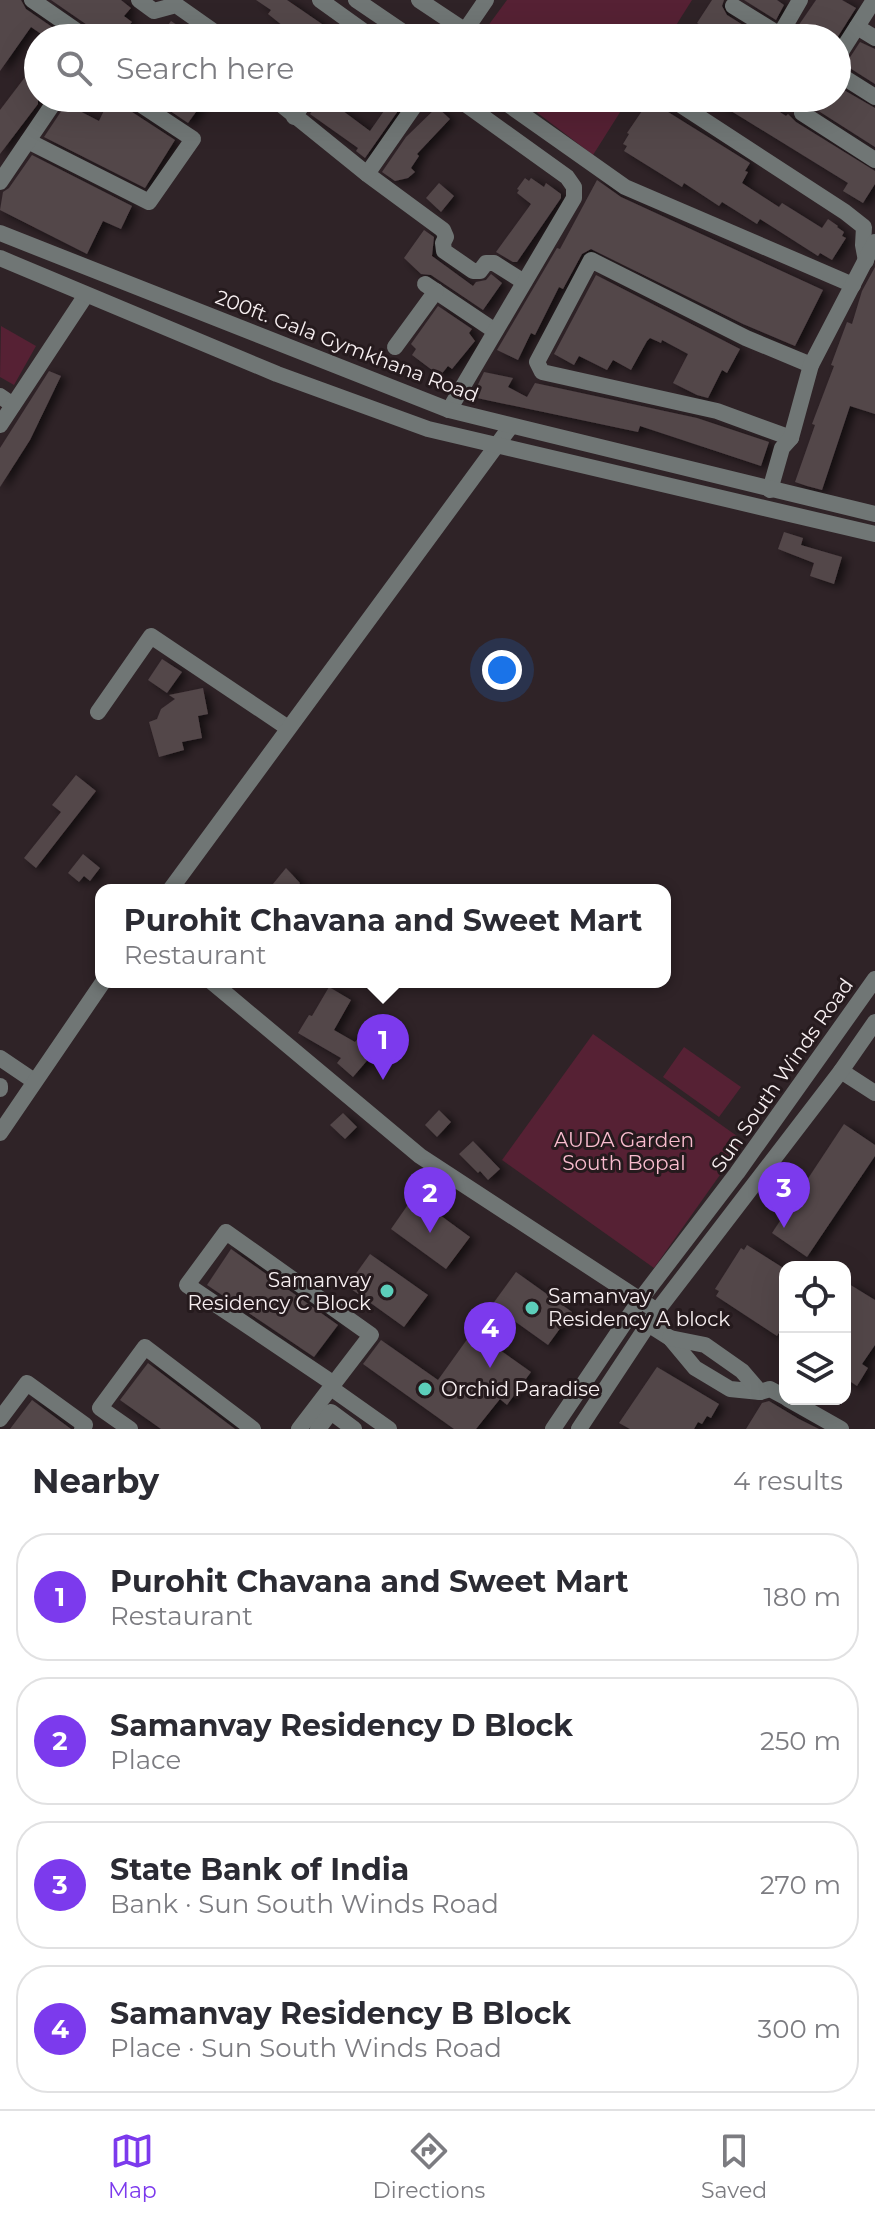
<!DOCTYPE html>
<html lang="en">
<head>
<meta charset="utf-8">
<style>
	:root { --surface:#fff; --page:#f2f2f3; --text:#2b2b33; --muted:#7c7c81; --line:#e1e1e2; --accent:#7c3aed }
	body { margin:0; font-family:Montserrat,sans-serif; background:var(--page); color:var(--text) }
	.controls { position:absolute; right:24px; bottom:24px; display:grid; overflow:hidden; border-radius:16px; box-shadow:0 8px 32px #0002 }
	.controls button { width:72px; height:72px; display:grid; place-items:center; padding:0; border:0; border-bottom:2px solid var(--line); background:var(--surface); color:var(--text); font:40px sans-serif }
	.you { position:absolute; left:502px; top:670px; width:28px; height:28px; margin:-20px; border:6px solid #fff; border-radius:50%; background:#1a73e8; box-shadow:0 0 0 12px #1a73e833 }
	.badge { display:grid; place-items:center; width:52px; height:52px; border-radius:50%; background:var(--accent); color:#fff; font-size:26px; font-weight:700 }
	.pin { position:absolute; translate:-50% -66px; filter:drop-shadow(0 2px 4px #0008) }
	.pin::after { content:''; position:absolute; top:42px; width:28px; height:24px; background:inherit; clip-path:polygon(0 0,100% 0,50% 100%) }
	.popup { position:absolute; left:95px; top:884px; width:576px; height:104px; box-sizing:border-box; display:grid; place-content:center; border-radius:16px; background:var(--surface); filter:drop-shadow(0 2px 6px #0005); font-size:26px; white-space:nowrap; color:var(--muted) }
	.popup b { font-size:30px; color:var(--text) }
	.popup::after { content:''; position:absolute; left:50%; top:100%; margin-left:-16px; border:16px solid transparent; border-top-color:var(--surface) }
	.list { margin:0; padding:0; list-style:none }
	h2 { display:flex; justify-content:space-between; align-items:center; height:104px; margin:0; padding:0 32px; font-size:34px }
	h2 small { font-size:26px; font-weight:400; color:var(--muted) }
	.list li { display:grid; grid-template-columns:52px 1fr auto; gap:24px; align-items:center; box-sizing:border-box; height:128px; margin:0 16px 16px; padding:0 16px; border:2px solid var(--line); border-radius:32px }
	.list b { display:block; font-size:30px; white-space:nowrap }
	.list p { margin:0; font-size:26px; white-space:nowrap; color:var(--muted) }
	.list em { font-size:26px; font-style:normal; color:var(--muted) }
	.icon { flex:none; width:44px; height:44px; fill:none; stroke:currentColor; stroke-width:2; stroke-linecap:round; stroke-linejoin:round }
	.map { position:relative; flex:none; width:875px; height:1429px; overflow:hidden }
	.search { position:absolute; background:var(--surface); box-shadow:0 8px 32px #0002; left:24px; right:24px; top:24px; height:88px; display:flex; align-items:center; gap:20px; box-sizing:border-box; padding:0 28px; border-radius:44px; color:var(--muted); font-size:30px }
	.sheet { height:680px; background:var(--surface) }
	nav { display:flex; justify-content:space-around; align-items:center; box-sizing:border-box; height:112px; border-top:2px solid var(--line); background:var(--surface); font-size:22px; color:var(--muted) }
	nav a { display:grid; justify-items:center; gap:4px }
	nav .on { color:var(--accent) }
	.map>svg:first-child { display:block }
</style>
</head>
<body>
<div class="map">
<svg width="875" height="1429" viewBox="0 0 875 1429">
	<defs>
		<filter id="shadow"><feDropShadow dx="5.5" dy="3" stdDeviation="4" flood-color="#0009"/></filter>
	</defs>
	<rect width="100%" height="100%" fill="#2f2327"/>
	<g fill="#562134">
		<path d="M507 0H692L668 38H479Z"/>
		<path d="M518 98H629L593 155Z"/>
		<path d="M1 326 36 346 14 385 0 377Z"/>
		<path d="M593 1034 744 1141 654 1268 502 1160Z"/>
		<path d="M684 1047 741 1087 719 1117 663 1077Z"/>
	</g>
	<g fill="#534649" filter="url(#shadow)">
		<path d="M0 0H21L26 9 68 38H47L31 27 0 71Z"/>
		<path d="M51 0H121L131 8 124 16 132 22 122 34 115 28 107 38H98L93 29Z"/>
		<path d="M256 0H287L322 24 312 38H298L268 14 271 10Z"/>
		<path d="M712 0H724L722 6 727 15 764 38H714L702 30 704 27 697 23Z"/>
		<path d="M744 0H777L784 5 776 20Z"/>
		<path d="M816 0H842L856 8 837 38H796L794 32Z"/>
		<path d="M171 21 196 38H159Z"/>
		<path d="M860 42 875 49V84L845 65Z"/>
		<path d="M38 60V104L0 154V110Z"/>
		<path d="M837 86 875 108V147L817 110 822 98H837Z"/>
		<path d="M151 98H206L188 123Z"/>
		<path d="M321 98H341L335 105 370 131 393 98H407L365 158 356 151 358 148 310 114Z"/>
		<path d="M710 98H758L786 116 788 114 796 122 875 171V184L863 203 843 191 848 183Z"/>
		<path d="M109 100 129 110 175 140 145 188 44 137 66 104 99 121Z"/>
		<path d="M652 102 750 163 745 171 748 172 742 183 779 207 782 203 822 228 828 219 838 226 837 227 844 232 842 236 846 238 832 260 820 253 818 256 760 219 757 224 722 202 719 206 684 183 682 187 624 151 627 146 623 144 629 134 627 133 644 108 647 109Z"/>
		<path d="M437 107 450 119 417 154 419 156 411 168 415 172 408 178 395 181 382 172 406 137Z"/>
		<path d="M32 155 132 206 121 229 103 221 87 254 0 210 3 192 9 188Z"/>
		<path d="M525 178 529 181 531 178 544 187 546 183 561 194V198L517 262H513L496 252 531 204 517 193 519 190 517 189Z"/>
		<path d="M597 180 621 197 823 290 795 346 743 324 591 249 582 254 563 289 559 287 535 335 531 333 518 360 497 350 557 248 560 249Z"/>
		<path d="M439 183 454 196 441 212 426 198Z"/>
		<path d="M424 230 434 237 432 256 473 286 476 282 486 280 491 274 502 283 483 310 431 275 421 274 404 258Z"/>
		<path d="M875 267V414L850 406 822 490 807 486 795 482 815 425 812 424 834 366 831 365 847 322 852 324 862 291Z"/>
		<path d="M596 275 740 349 727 373 722 370 708 398 697 395 673 383 688 354 662 340 661 343 650 338 647 341 631 370 613 360 607 370 579 356 574 365 554 354Z"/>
		<path d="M438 306 472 329 469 333 475 341 452 369 448 366 440 376 412 355 416 349 411 344Z"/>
		<path d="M49 371 61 376 30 440 0 487V448Z"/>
		<path d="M484 372 513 378 508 387 527 397 535 383 697 418 769 442 761 466 640 426 638 432 472 397Z"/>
		<path d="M784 532 803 538 801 545 842 557 834 584 810 576 814 563 778 549Z"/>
		<path d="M162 659 182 672 167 693 148 680Z"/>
		<path d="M203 688 208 714 198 716 202 738 182 742 184 750 159 757 149 722 157 719 161 709 175 699 169 695Z"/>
		<path d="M76 775 96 791 36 868 24 858 61 812 52 805Z"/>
		<path d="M83 854 100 868 90 881 84 876 79 882 68 873Z"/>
		<path d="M286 868 300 883 296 890H268Z"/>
		<path d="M329 987 351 1000 334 1030 355 1042 369 1025 373 1029 382 1018 395 1028 353 1077 337 1063 341 1058 298 1033 309 1015 312 1016Z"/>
		<path d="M439 1110 451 1122 437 1137 425 1125Z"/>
		<path d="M343 1113 357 1127 345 1139 330 1125Z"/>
		<path d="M844 1124 875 1145V1156L807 1257 772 1233Z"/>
		<path d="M473 1141 500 1169 488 1180 480 1171 478 1173 459 1154Z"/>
		<path d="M414 1196 470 1237 446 1269 391 1229Z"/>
		<path d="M747 1245 785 1269V1334L780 1331 777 1336 716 1296 719 1291 715 1289 741 1248 744 1250Z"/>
		<path d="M231 1249 338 1325 314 1357 207 1285Z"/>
		<path d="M370 1254 428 1295 404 1327 347 1286Z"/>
		<path d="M516 1272 572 1312 548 1345 492 1305Z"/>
		<path d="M849 1284 875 1300V1345L862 1364 868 1368 857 1386 845 1378V1291Z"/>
		<path d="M473 1331 531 1372 507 1405 500 1399 476 1429H454L363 1364 381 1340 438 1380Z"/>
		<path d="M148 1363 235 1429H161L120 1400Z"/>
		<path d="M657 1367 719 1404 711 1418 707 1416 702 1424 698 1422 694 1429H630L619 1423Z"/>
		<path d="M32 1400 71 1429H10Z"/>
		<path d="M769 1401 799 1419 819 1429H746L762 1403Z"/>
	</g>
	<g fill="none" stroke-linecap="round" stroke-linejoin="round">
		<g stroke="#707675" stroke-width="16">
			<path d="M32 0 87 38"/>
			<path d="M139 0 154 11 176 5 223 38"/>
			<path d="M320 0 373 38"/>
			<path d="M356 0 412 38"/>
			<path d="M419 0 464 30"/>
			<path d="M733 6 785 38"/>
			<path d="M857 27 875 38"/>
			<path d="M460 38 486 0"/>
			<path d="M778 38 800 0"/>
			<path d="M837 58 874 0"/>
			<path d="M837 73 875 97"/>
			<path d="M273 98 367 174 443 230 446 237 443 243 444 251 473 271H480L486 263H494L524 282"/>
			<path d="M499 98 625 187 853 285"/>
			<path d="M670 98 845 212 864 227 863 245 866 261"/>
			<path d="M811 98 802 113 875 160"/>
			<path d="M294 117 307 98"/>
			<path d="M28 141 149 202 193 139 131 98"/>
			<path d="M367 174 420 98"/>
			<path d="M0 182 57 98"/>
			<path d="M425 284 495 331"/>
			<path d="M395 347 436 291"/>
			<path d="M0 396 13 405"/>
			<path d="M449 410 574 198V187L567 177 457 98"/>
			<path d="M0 425 86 295"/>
			<path d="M791 438 717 411 542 372 537 362 591 260 746 338 811 365"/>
			<path d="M770 490 782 448 791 438 811 365 875 242"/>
			<path d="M98 712 151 636 288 728"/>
			<path d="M170 890 511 426"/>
			<path d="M212 982 420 1156 657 1311"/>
			<path d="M0 1058 34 1081"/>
			<path d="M841 1071 875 1093"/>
			<path d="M0 1086V1089"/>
			<path d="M0 1133 103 982"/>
			<path d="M648 1324 670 1338 695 1368 730 1389 760 1392 770 1389 785 1397"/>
			<path d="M670 1338 705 1345 742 1371 760 1392"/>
			<path d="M331 1388 389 1429"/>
			<path d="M788 1399 841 1429"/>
			<path d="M0 1419 27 1383 85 1425 82 1429"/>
			<path d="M130 1429 100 1408 145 1347 253 1429"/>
			<path d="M299 1429 371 1335 226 1232 187 1285 334 1384"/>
			<path d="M318 1429 331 1412 354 1429"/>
		</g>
		<g stroke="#707675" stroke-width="16">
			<path d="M0 233 449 410 875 514"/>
			<path d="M0 258 277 374 428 429 875 534"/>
			<path d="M553 1429 640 1300 737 1173 875 979"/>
			<path d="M579 1429 657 1311 841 1071 875 1022"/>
		</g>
	</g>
	<g fill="#5cceba" stroke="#251a1d" stroke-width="3">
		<circle cx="387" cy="1291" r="8"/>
		<circle cx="532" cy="1308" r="8"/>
		<circle cx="425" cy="1389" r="8"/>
	</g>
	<g text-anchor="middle" stroke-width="6" stroke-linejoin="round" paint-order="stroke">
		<g font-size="20" fill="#f7eff1" stroke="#251a1d">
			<text transform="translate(347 346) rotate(21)" y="7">200ft. Gala Gymkhana Road</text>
			<text transform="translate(782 1075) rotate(-55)" y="7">Sun South Winds Road</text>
		</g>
		<g font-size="20" fill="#f9bcce" stroke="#251a1d">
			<text x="624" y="1147">AUDA Garden<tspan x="624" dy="23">South Bopal</tspan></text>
		</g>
		<g font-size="20" fill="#f7eff1" stroke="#251a1d" text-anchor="start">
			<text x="371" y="1287" text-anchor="end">Samanvay<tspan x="371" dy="23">Residency C Block</tspan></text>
			<text x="548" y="1303">Samanvay<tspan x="548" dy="23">Residency A block</tspan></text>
			<text x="441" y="1396">Orchid Paradise</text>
		</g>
	</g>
</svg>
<div class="controls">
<button><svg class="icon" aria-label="locate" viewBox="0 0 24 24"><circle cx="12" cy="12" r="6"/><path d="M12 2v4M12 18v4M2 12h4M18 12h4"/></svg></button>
<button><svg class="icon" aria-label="layers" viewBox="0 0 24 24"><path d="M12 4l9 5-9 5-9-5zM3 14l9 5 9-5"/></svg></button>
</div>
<div class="you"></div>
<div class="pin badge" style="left:383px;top:1080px">1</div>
<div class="popup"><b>Purohit Chavana and Sweet Mart</b>Restaurant</div>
<div class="pin badge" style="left:430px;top:1233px">2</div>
<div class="pin badge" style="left:784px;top:1228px">3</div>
<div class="pin badge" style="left:490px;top:1368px">4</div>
<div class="search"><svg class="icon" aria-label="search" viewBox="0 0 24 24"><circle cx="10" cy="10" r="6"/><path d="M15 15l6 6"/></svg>Search here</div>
</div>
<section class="sheet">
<h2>Nearby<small>4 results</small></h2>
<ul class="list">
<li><span class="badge">1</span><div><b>Purohit Chavana and Sweet Mart</b><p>Restaurant</p></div><em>180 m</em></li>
<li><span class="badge">2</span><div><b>Samanvay Residency D Block</b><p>Place</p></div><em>250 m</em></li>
<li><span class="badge">3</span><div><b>State Bank of India</b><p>Bank · Sun South Winds Road</p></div><em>270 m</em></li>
<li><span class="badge">4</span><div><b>Samanvay Residency B Block</b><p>Place · Sun South Winds Road</p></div><em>300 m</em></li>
</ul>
</section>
<nav>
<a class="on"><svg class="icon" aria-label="map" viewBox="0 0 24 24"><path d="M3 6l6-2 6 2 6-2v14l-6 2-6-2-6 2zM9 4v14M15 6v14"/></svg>Map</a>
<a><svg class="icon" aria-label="directions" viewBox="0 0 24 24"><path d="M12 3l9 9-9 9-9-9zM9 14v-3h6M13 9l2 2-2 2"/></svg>Directions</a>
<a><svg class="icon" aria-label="saved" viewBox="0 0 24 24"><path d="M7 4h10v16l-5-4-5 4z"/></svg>Saved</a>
</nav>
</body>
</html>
